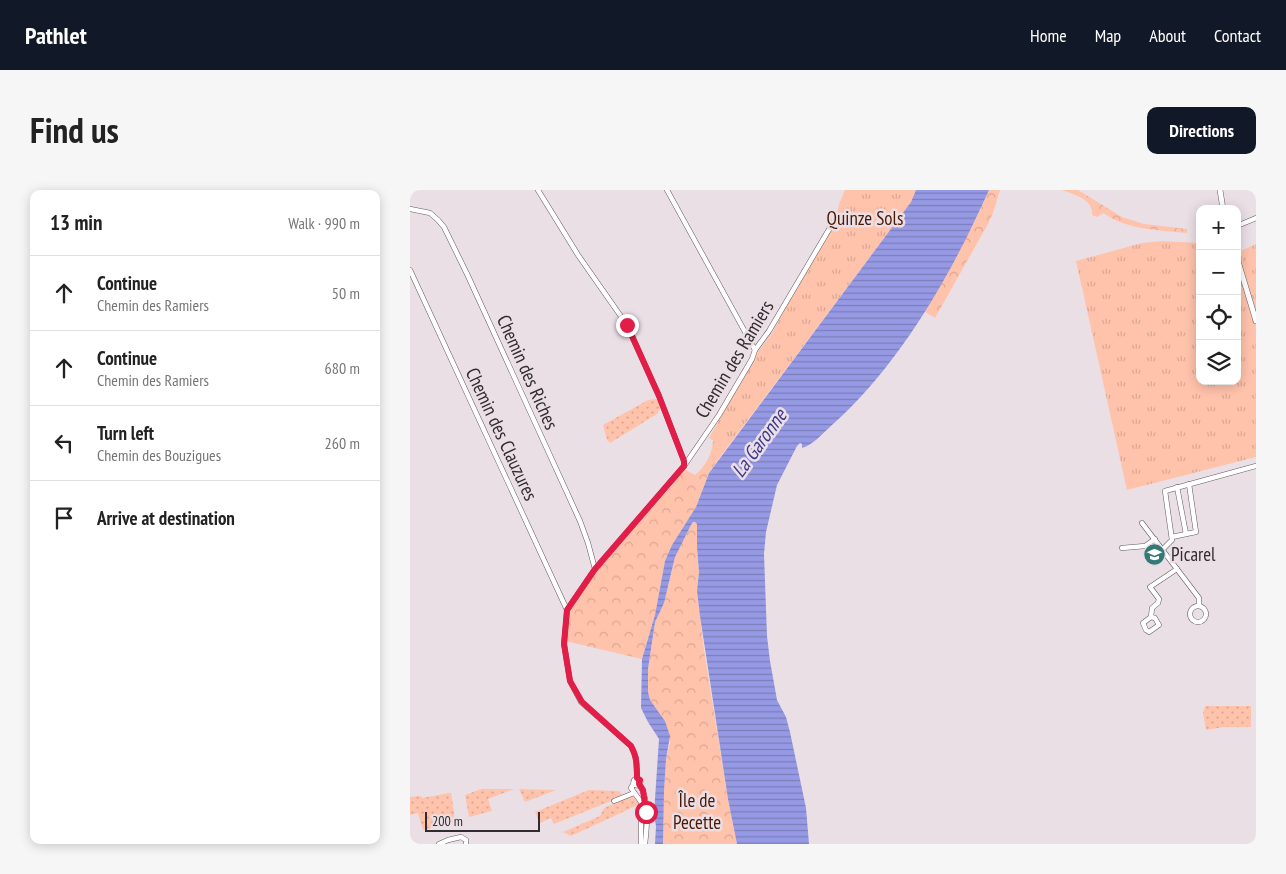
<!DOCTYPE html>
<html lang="en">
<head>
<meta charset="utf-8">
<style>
	:root { --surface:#fff; --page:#f6f6f6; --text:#222; --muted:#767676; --line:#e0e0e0; --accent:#111827 }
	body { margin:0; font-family:"PT Sans Narrow",sans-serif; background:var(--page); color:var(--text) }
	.controls { position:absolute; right:15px; top:15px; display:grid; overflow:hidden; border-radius:10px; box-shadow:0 2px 12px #0003 }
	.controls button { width:45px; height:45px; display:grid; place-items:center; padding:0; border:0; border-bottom:1px solid var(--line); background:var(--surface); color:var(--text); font:25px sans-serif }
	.scale { position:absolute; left:15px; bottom:12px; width:115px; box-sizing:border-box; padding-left:5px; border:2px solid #312c2f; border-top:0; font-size:14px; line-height:18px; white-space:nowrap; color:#312c2f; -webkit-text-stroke:4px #ebdfe6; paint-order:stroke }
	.stop { position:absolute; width:15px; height:15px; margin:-11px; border:4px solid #e11d48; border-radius:50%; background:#fff }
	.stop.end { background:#e11d48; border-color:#fff; box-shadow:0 1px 5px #0008 }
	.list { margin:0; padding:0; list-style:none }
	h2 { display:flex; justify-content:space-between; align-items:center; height:65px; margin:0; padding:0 20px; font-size:21px }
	h2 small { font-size:16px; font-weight:400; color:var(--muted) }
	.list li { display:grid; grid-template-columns:32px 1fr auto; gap:15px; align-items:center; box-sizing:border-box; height:75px; padding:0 20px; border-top:1px solid var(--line) }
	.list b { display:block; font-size:19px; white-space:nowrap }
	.list p { margin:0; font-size:16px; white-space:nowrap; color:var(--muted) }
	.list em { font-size:16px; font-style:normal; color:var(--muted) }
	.icon { flex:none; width:28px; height:28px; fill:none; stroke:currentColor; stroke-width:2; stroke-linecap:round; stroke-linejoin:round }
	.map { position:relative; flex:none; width:846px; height:654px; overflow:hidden; border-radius:10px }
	header { display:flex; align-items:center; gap:30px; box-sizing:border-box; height:70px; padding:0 25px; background:var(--accent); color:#fff }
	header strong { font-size:24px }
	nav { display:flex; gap:28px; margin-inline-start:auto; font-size:18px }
	.intro { display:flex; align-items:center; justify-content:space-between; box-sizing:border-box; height:120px; padding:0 30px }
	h1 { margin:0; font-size:35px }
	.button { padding:12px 22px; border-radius:10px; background:var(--accent); color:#fff; font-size:18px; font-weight:700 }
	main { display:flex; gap:30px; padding:0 30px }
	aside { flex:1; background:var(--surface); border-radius:10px; box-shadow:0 2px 12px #0003 }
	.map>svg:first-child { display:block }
</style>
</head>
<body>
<header>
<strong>Pathlet</strong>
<nav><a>Home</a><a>Map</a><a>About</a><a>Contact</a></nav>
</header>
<div class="intro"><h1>Find us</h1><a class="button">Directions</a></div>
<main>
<aside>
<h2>13 min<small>Walk · 990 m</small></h2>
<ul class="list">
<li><svg class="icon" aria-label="ahead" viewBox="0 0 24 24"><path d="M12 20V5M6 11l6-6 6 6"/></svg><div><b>Continue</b><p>Chemin des Ramiers</p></div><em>50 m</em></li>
<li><svg class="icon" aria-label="ahead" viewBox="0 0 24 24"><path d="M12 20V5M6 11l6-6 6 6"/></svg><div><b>Continue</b><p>Chemin des Ramiers</p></div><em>680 m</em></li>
<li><svg class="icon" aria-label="left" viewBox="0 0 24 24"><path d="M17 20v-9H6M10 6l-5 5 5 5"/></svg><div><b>Turn left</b><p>Chemin des Bouzigues</p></div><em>260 m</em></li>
<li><svg class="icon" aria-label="arrive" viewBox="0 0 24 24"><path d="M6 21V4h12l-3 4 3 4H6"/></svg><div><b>Arrive at destination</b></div></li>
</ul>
</aside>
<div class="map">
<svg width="846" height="654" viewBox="0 0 846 654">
	<defs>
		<pattern id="grass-dots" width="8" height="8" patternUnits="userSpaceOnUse" patternTransform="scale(1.25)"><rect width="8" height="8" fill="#ffc2ab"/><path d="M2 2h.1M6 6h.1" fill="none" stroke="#dba793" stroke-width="1.8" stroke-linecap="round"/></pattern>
		<pattern id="forest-crowns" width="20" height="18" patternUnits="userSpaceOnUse" patternTransform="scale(1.25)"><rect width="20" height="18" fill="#ffc2ab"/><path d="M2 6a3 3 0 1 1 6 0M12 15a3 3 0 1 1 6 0" fill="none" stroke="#dba793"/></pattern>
		<pattern id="park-tufts" width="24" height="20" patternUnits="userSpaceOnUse" patternTransform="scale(1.25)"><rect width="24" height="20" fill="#ffc2ab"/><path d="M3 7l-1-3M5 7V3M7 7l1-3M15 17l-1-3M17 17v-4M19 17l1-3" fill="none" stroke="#dba793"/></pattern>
		<pattern id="water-rules" width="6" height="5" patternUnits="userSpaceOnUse" patternTransform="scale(1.25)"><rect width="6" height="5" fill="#969ae4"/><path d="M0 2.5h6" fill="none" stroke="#7b7eb9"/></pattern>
	</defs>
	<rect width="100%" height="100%" fill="#ebdfe6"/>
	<g fill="url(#grass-dots)">
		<path d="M247 209 251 218 247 224 200 253 197 250 193 235 238 210Z"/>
		<path d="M795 516H841V537H814L796 540 793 523Z"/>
		<path d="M71 599H104L78 609 82 621 59 627 55 605Z"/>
		<path d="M109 599 146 600 115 612Z"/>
		<path d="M179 600 209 601 212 604 206 609 144 634 141 628 130 633 125 622Z"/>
		<path d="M39 603H41L44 622V632L13 640 8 623 0 625V607L11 606 12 608Z"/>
		<path d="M222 606 230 614 161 646 153 642 190 626 194 618Z"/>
	</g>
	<g fill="url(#forest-crowns)">
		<path d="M579 0H590L583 23 578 34 525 128 514 121 564 33Z"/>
		<path d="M652 0H668L712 27 734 34 777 39V43C748 40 717 40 693 23L687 27 682 25C684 9 664 5 652 0Z"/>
		<path d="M303 250 316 259 299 282 286 317 262 355 255 371 245 425 232 469 155 451 159 420 187 380 224 335 258 300 274 279 285 285C295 277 303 263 303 250Z"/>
		<path d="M283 332 287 333V357L289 382 287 401 294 460 318 609 327 654H253L254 601 256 569 260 553 255 531 240 510 238 502V479L245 432 259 394 265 367 270 355Z"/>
	</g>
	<g fill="url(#park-tufts)">
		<path d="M435 0H506L501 12 316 259 299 248 345 166 362 143 392 88 425 34 429 14Z"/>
		<path d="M753 51 790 53V191H827V61L829 62 846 54V267L717 300 666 71 732 53Z"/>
	</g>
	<path fill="url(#water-rules)" d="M506 0H579C542 83 490 175 422 235 413 243 403 255 392 258V254L390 253 387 256 367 295 356 342 354 364 357 446 360 471 367 510 376 527 380 542 396 618 399 654H327L318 609 290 426 287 401 289 382 287 357V334L285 332H283L281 335 265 367 254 413 245 432 238 479V502L240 510 255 531 260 546 256 569 254 601 253 654H245L246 636 244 624 249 549 238 532 231 518 232 469 245 425 255 371 262 355 286 317 299 283 501 12Z"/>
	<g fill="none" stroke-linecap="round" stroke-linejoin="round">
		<defs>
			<g id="minor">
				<path d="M128 0 168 65 217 135 249 206 274 271V276"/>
				<path d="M257 0 345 160"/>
				<path d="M0 19 20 23 28 30 34 37 58 86 170 331 178 353 185 379"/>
				<path d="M827 36 846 28"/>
				<path d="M0 80 157 420"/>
				<path d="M767 297 776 344 786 342 779 294"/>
				<path d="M732 333 789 408V415"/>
				<path d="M762 347 776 344"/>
				<path d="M712 358 735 356 745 349"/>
				<path d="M752 360 762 350 755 301 846 276"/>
				<circle cx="788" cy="424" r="8"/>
				<path d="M741 427 733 433 736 440 739 442 749 435 745 428 741 427 742 418 748 413 749 409 740 397 767 379"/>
				<path d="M227 588 226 568 221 556 171 512 160 491 154 454 157 420 185 379 274 276 309 225 342 169 345 160 359 141 424 31"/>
				<circle cx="227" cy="592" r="3.5"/>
				<path d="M224 593 221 598 231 612V654"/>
				<path d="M229 594C240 610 237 636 235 654"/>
				<path d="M204 611 224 603"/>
				<path d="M29 654 38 650 51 647 56 650V654"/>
			</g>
			<g id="tertiary">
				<path d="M810 0 813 19"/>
				<path d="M827 68 846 131"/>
			</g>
		</defs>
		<use href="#minor" stroke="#63595f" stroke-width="5.5"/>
		<use href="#tertiary" stroke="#63595f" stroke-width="6"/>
		<use href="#minor" stroke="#fff" stroke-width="4.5"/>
		<use href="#tertiary" stroke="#fff" stroke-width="5"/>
	</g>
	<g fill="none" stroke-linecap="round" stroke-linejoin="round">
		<path stroke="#e11d48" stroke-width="6" d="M217 135 249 206 274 271V276L185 379 157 420 154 454 160 491 172 512 221 556C227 566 227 576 227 588L230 590 229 594 233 600 236 622"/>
	</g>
	<defs>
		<symbol id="school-disc" viewBox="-11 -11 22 22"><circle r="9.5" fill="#317a76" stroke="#ebdfe6"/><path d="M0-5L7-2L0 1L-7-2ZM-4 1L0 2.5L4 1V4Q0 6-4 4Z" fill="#fff"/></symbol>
	</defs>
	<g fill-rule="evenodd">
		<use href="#school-disc" x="732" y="352" width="25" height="25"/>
	</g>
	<g text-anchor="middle" stroke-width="5" stroke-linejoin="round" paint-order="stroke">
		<g font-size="19" fill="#4a1803" stroke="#ebdfe6">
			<text x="455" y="35">Quinze Sols</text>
			<text x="287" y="617">Île de<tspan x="287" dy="22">Pecette</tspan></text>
		</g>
		<g font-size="19" fill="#312c2f" stroke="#ebdfe6">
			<text transform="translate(324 169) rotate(-59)" y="7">Chemin des Ramiers</text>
			<text transform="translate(118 182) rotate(66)" y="7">Chemin des Riches</text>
			<text transform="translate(92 244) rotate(65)" y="7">Chemin des Clauzures</text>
		</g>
		<g font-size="19" fill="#312c2f" stroke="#ebdfe6" text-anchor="start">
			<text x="761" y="371">Picarel</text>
		</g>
		<g font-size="20" font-style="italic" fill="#3d388e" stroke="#ebdfe6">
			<text transform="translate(349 253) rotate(-54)" y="7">La Garonne</text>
		</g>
	</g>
</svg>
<div class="controls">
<button>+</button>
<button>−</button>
<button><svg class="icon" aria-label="locate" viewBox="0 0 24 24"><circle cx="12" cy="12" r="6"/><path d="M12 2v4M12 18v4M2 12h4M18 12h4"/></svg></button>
<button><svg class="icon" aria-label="layers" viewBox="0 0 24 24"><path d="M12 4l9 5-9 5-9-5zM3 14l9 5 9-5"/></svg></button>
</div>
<div class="scale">200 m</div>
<div class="stop" style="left:236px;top:622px"></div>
<div class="stop end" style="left:217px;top:135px"></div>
</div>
</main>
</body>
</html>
